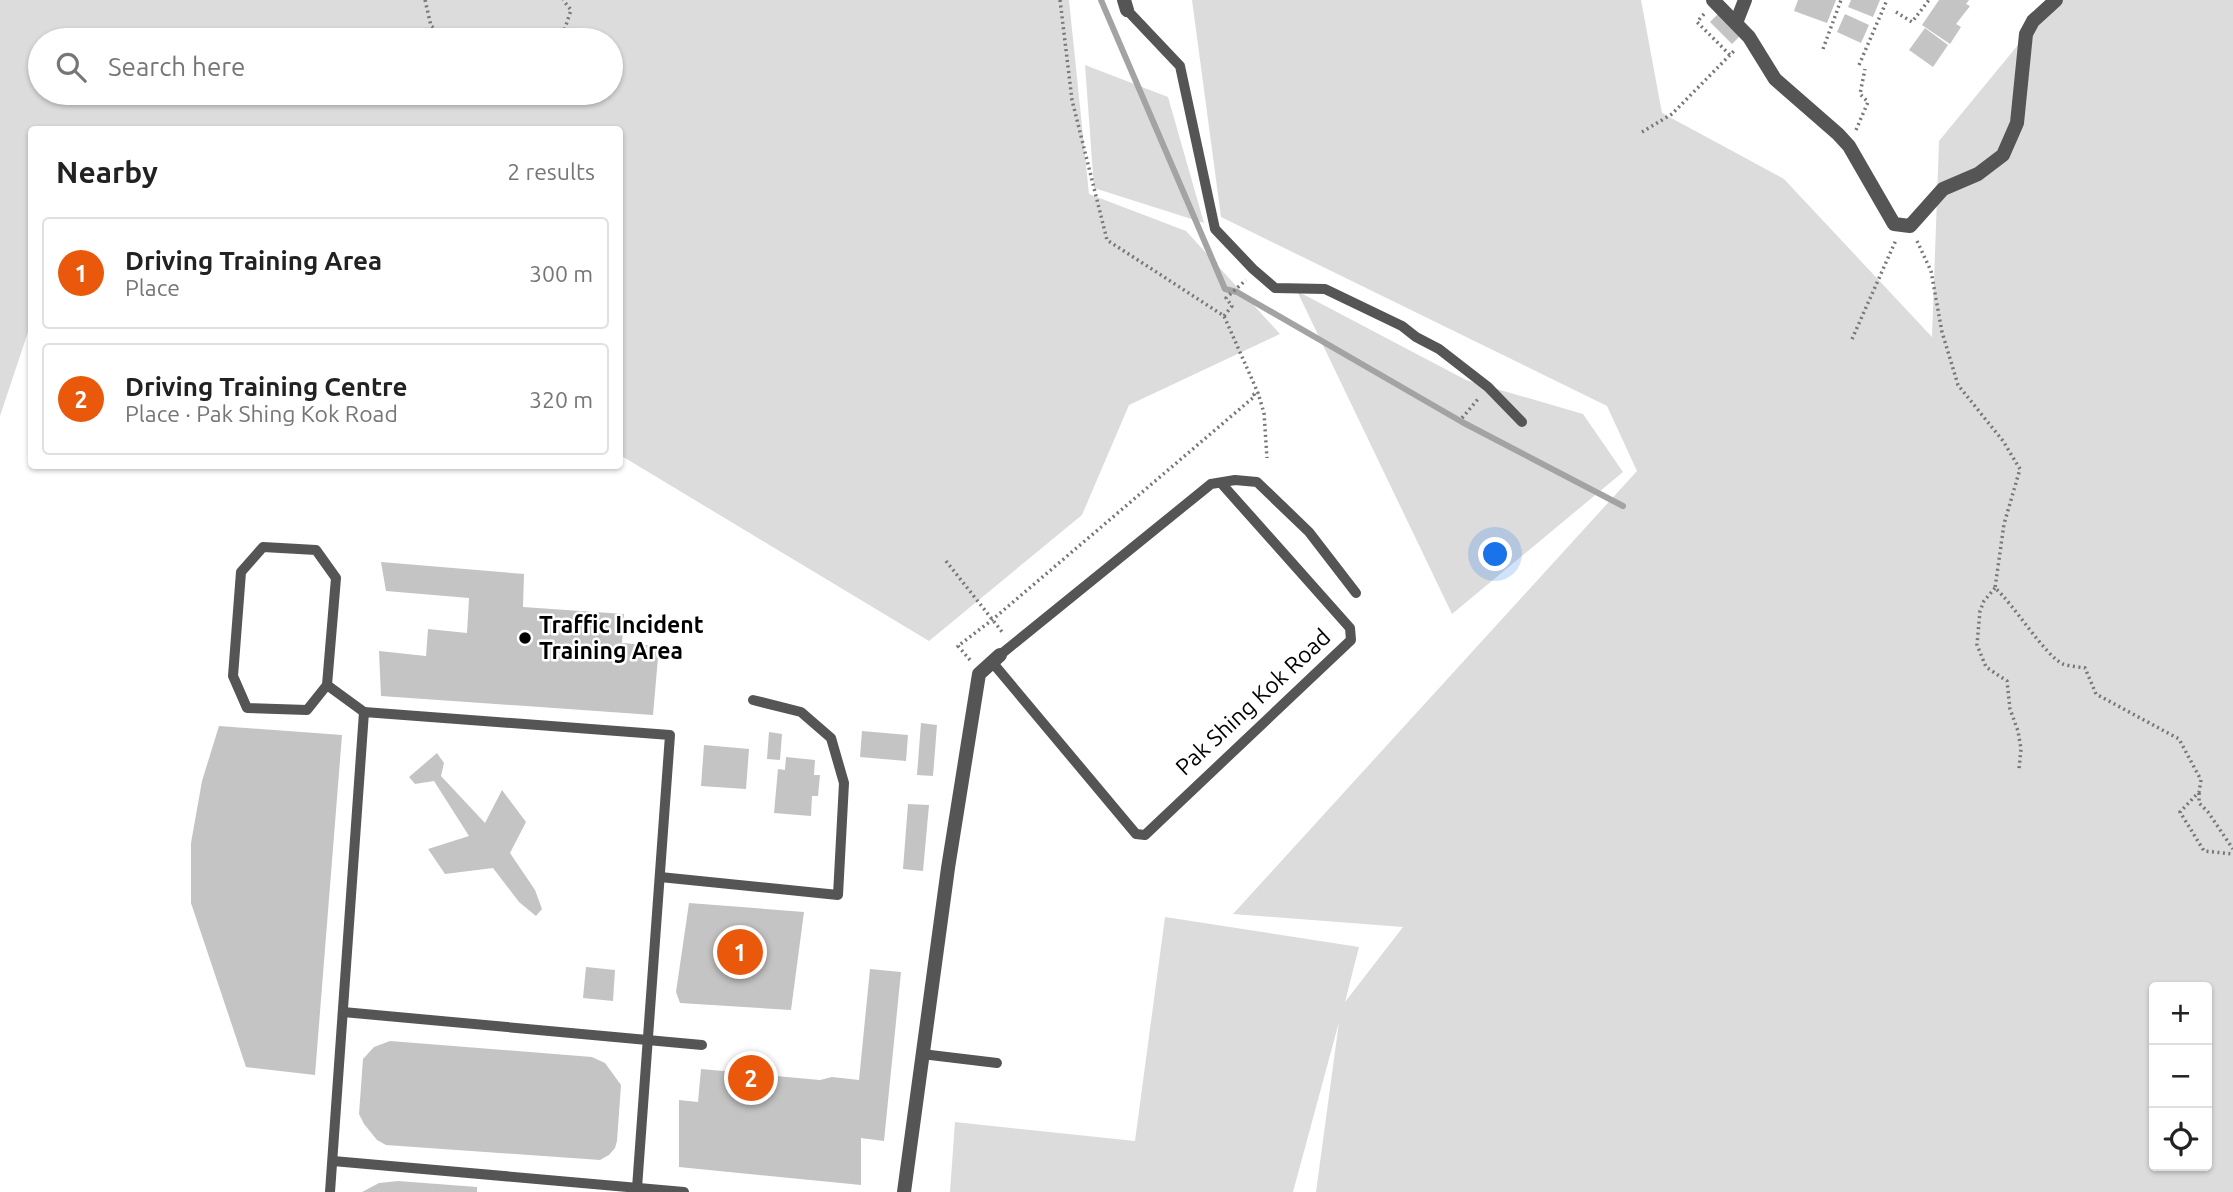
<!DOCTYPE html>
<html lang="en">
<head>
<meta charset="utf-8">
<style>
	:root { --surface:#fff; --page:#f2f2f2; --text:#222; --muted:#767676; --line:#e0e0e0; --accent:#ea580c }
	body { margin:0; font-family:Ubuntu,sans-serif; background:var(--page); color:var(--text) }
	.controls { position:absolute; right:21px; bottom:21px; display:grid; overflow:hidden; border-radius:7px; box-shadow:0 2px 5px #0004 }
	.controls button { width:63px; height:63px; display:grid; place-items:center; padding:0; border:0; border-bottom:2px solid var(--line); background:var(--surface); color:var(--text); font:35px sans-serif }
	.you { position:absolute; left:1496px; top:555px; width:24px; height:24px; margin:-18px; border:5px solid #fff; border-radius:50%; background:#1a73e8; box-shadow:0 0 0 10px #1a73e833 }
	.badge { display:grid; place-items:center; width:46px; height:46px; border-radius:50%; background:var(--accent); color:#fff; font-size:23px; font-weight:700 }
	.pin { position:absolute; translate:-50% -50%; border:4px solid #fff; box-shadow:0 2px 7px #0006 }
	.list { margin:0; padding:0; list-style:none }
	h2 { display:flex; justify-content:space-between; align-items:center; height:91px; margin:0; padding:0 28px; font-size:30px }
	h2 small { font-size:23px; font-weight:400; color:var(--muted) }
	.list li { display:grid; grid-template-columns:46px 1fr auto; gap:21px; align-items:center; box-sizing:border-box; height:112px; margin:0 14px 14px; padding:0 14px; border:2px solid var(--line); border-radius:7px }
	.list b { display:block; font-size:26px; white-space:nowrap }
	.list p { margin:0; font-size:23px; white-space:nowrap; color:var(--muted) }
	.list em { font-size:23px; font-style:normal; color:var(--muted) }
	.icon { flex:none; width:38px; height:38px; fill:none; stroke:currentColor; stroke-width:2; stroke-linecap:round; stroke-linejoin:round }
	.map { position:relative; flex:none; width:2233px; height:1192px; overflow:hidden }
	.search { position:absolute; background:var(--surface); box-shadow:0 2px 5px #0004; left:28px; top:28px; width:595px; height:77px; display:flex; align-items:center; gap:18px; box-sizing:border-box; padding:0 24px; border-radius:38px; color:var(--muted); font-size:26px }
	.panel { position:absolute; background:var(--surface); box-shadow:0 2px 5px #0004; left:28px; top:126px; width:595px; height:343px; border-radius:7px }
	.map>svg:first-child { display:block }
</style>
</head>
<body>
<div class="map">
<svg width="2233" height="1192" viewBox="0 0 2233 1192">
	<rect width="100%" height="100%" fill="#fff"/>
	<g fill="#dcdcdc" fill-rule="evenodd">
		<path d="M0 0H1069L1089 194 1186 231 1280 334 1129 405 1082 515 929 641 620 455V130H32L31 323 0 416ZM40 40H611V93H40Z"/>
		<path d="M1192 0H1641L1662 113 1784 179 1932 337 1939 141 2055 0H2233V1192H1316L1339 1022 1293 1192H950L955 1122 1135 1141 1165 917 1359 947 1345 1002 1403 927 1233 914 1637 471 1607 406 1221 217ZM2154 987H2207V1166H2154Z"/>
		<path d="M1085 65 1168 97 1204 223 1094 188Z"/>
		<path d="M1297 291 1466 380 1583 414 1623 472 1452 614Z"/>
	</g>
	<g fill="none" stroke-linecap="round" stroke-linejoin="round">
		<path stroke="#a3a3a3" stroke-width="6" d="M1101 0 1225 289 1237 292 1462 422 1623 506"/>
	</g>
	<g fill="#c4c4c4">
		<path d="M1798 0H1836L1827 23 1794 11Z"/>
		<path d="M1851 0H1880L1873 17 1848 7Z"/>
		<path d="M1939 0H1969L1966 4 1970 6 1956 24 1961 27 1950 44 1922 25Z"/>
		<path d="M1719 13 1742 34 1732 44 1710 22Z"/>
		<path d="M1845 14 1869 25 1861 43 1837 32Z"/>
		<path d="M1925 28 1948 45 1933 67 1909 50Z"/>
		<path d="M381 562 524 574 523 607 624 614 622 643 659 646 653 715 381 696 379 651 426 656 428 629 467 633 469 598 386 591Z"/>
		<path d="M921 723 937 725 933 776 917 775Z"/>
		<path d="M219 726 342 735 315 1075 246 1067 191 903V843L202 781Z"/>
		<path d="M862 731 908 735 906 761 860 757Z"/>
		<path d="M769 732 782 734 780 760 767 759Z"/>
		<path d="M704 745 749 749 746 789 701 786Z"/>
		<path d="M437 753 444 763 441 776 485 823 502 790 526 822 510 853 535 890 542 909 536 916 519 902 493 868 445 874 428 849 469 836 434 781 415 784 409 777Z"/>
		<path d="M786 757 815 760 814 775H820L818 796H812L811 816 774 813 778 769 785 770Z"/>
		<path d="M908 804 929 805 923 871 903 869Z"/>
		<path d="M689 903 804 912 791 1010 680 1003 676 992Z"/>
		<path d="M586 967 615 970 613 1001 583 998Z"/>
		<path d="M870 969 901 972 884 1141 861 1138V1185L679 1167V1100L698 1102 701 1069 820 1080 832 1077 859 1080Z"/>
		<path d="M390 1041 592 1057 605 1063 621 1085 617 1141 615 1148 609 1155 600 1160 386 1145 377 1140 364 1124 359 1114 363 1059 374 1047Z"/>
		<path d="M398 1181 477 1187V1192H362L379 1183Z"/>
	</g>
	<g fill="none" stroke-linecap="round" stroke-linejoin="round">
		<g stroke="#777" stroke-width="3.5" stroke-dasharray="2 3.5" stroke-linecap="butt">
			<path d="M425 0 431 26 449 40"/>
			<path d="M1060 0 1072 100 1107 240 1224 316 1258 393 1264 413 1267 458"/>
			<path d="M1896 12 1912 22 1929 0"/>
			<path d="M1704 14 1697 22 1730 55 1736 49"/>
			<path d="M561 40 571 10 563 0"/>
			<path d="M1823 49 1841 0"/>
			<path d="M1859 65 1887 0"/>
			<path d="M1856 130 1868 102 1860 94 1865 69"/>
			<path d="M1642 132 1672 114 1730 55"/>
			<path d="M1917 241 1931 271 1942 332 1958 385 2003 441 2020 469 2004 524 1995 588C2013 603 2045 656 2063 664 2069 666 2078 667 2085 668L2096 694 2179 739 2201 780 2199 792 2180 812 2204 851 2233 854"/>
			<path d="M1224 316 1232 306 1226 298 1246 280"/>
			<path d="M1852 339 1896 240"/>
			<path d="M1462 418 1479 398"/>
			<path d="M946 561 1003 633"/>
			<path d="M1995 588 1984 601 1980 611 1977 645 1986 667 2007 681 2010 709 2018 731 2021 749 2019 769"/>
			<path d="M970 660 958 646 992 620 1255 396 1254 394 1258 393"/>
			<path d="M2199 793V803L2208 812 2233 849"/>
		</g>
		<g stroke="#555" stroke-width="10">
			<path d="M1127 10 1180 66 1215 229 1253 269 1275 288 1325 289 1402 326 1416 337 1439 349 1488 387 1522 422"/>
			<path d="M1000 655 1211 484 1235 480 1257 482 1309 532 1356 593"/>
			<path d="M992 662 1136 834 1145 835 1351 640 1350 628 1221 483"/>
			<path d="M327 685 307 710 247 708 233 676 241 572 263 547 316 550 336 578 327 685 364 712"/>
			<path d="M660 877 838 895 844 783 831 738 801 712 753 700"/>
			<path d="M343 1012 702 1045"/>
			<path d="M922 1054 997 1063"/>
			<path d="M333 1161 684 1192"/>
			<path d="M330 1192 364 712 670 735 637 1188"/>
		</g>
		<g stroke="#555" stroke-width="14">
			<path d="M1124 0 1127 10"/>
			<path d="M1713 0 1749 37 1775 79 1838 134 1849 146 1894 224 1910 226 1943 189 1978 174 2003 155 2017 123 2026 34 2033 21 2056 0"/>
			<path d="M1736 23 1745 0"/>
			<path d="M904 1192 948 868 979 674 1000 655"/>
		</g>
	</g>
	<circle fill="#000" stroke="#fff" stroke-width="2.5" cx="525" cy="638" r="7"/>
	<g text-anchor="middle" stroke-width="5" stroke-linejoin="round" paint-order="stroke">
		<g font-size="23" font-weight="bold" fill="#000" stroke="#fff" text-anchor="start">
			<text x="539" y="633">Traffic Incident<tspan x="539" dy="26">Training Area</tspan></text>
		</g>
		<g font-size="23" fill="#000" stroke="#fff">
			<text transform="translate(1253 702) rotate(-43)" y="8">Pak Shing Kok Road</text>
		</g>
	</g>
</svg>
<div class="controls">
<button>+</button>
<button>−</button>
<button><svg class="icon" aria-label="locate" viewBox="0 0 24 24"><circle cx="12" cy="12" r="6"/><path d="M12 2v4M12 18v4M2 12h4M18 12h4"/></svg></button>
</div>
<div class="you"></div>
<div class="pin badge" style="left:740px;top:952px">1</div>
<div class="pin badge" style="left:751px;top:1078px">2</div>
<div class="search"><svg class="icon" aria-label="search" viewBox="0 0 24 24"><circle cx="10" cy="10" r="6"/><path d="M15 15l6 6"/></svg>Search here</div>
<section class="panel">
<h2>Nearby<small>2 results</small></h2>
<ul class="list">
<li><span class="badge">1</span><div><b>Driving Training Area</b><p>Place</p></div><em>300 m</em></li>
<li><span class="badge">2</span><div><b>Driving Training Centre</b><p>Place · Pak Shing Kok Road</p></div><em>320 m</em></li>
</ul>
</section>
</div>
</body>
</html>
